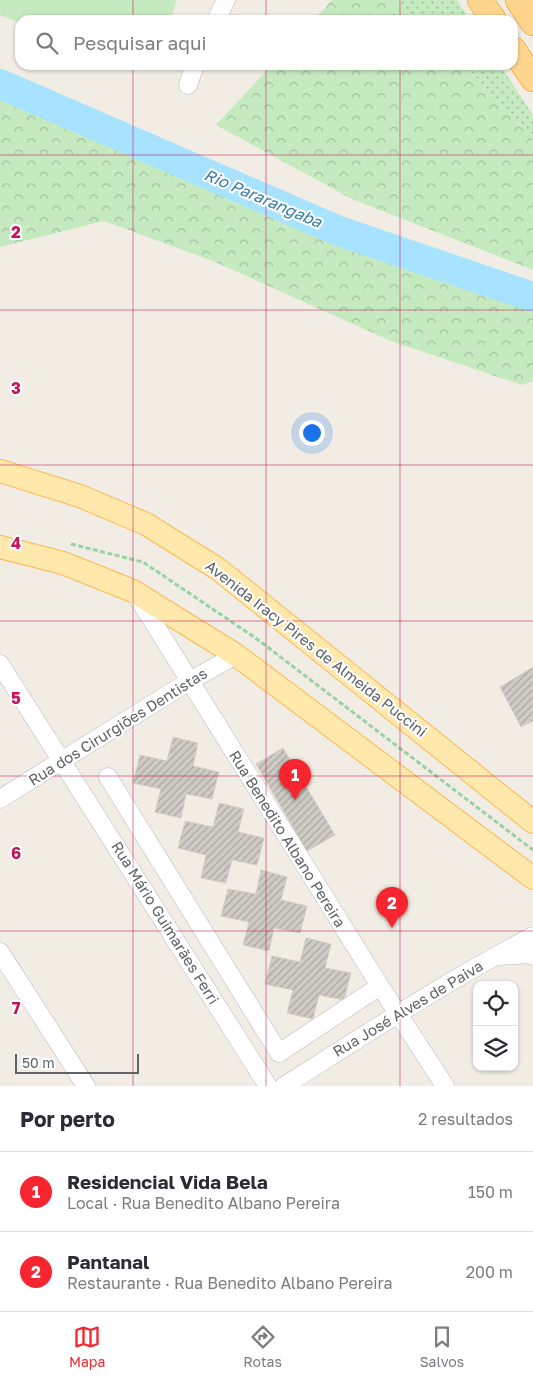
<!DOCTYPE html>
<html lang="pt">
<head>
<meta charset="utf-8">
<style>
	:root { --surface:#fff; --page:#f7f7f7; --text:#2b2b33; --muted:#7c7c81; --line:#e1e1e2; --accent:#f7252d }
	body { margin:0; font-family:"Golos Text",sans-serif; background:var(--page); color:var(--text) }
	.controls { position:absolute; right:15px; bottom:15px; display:grid; overflow:hidden; border-radius:10px; box-shadow:0 1px 4px #0004 }
	.controls button { width:45px; height:45px; display:grid; place-items:center; padding:0; border:0; border-bottom:1px solid var(--line); background:var(--surface); color:var(--text); font:25px sans-serif }
	.scale { position:absolute; left:15px; bottom:12px; width:124px; box-sizing:border-box; padding-left:5px; border:2px solid #5d6367; border-top:0; font-size:14px; line-height:18px; white-space:nowrap; color:#5d6367; -webkit-text-stroke:4px #fff; paint-order:stroke }
	.you { position:absolute; left:311px; top:432px; width:18px; height:18px; margin:-12px; border:4px solid #fff; border-radius:50%; background:#1a73e8; box-shadow:0 0 0 8px #1a73e833 }
	.badge { display:grid; place-items:center; width:32px; height:32px; border-radius:50%; background:var(--accent); color:#fff; font-size:16px; font-weight:700 }
	.pin { position:absolute; translate:-50% -41px; filter:drop-shadow(0 1px 2px #0008) }
	.pin::after { content:''; position:absolute; top:26px; width:18px; height:15px; background:inherit; clip-path:polygon(0 0,100% 0,50% 100%) }
	.list { margin:0; padding:0; list-style:none }
	h2 { display:flex; justify-content:space-between; align-items:center; height:65px; margin:0; padding:0 20px; font-size:21px }
	h2 small { font-size:16px; font-weight:400; color:var(--muted) }
	.list li { display:grid; grid-template-columns:32px 1fr auto; gap:15px; align-items:center; box-sizing:border-box; height:80px; padding:0 20px; border-top:1px solid var(--line) }
	.list b { display:block; font-size:19px; white-space:nowrap }
	.list p { margin:0; font-size:16px; white-space:nowrap; color:var(--muted) }
	.list em { font-size:16px; font-style:normal; color:var(--muted) }
	.icon { flex:none; width:28px; height:28px; fill:none; stroke:currentColor; stroke-width:2; stroke-linecap:round; stroke-linejoin:round }
	.map { position:relative; flex:none; width:533px; height:1086px; overflow:hidden }
	.search { position:absolute; background:var(--surface); box-shadow:0 1px 4px #0004; left:15px; right:15px; top:15px; height:55px; display:flex; align-items:center; gap:12px; box-sizing:border-box; padding:0 18px; border-radius:15px; color:var(--muted); font-size:19px }
	.sheet { height:225px; background:var(--surface) }
	nav { display:flex; justify-content:space-around; align-items:center; box-sizing:border-box; height:70px; border-top:1px solid var(--line); background:var(--surface); font-size:14px; color:var(--muted) }
	nav a { display:grid; justify-items:center; gap:2px }
	nav .on { color:var(--accent) }
	.map>svg:first-child { display:block }
</style>
</head>
<body>
<div class="map">
<svg width="533" height="1086" viewBox="0 0 533 1086">
	<defs>
		<pattern id="grass-dots" width="8" height="8" patternUnits="userSpaceOnUse" patternTransform="scale(1.25)"><rect width="8" height="8" fill="#c5eac0"/><path d="M2 2h.1M6 6h.1" fill="none" stroke="#a3c1a0" stroke-width="1.8" stroke-linecap="round"/></pattern>
		<pattern id="forest-crowns" width="20" height="18" patternUnits="userSpaceOnUse" patternTransform="scale(1.25)"><rect width="20" height="18" fill="#c5eac0"/><path d="M2 6a3 3 0 1 1 6 0M12 15a3 3 0 1 1 6 0" fill="none" stroke="#a3c1a0"/></pattern>
		<pattern id="building-hatch" width="6" height="6" patternUnits="userSpaceOnUse" patternTransform="scale(1.25)"><rect width="6" height="6" fill="#cecac4"/><path d="M-1 1l2-2M0 6l6-6M5 7l2-2" fill="none" stroke="#aaa8a3"/></pattern>
	</defs>
	<rect width="100%" height="100%" fill="#f1ede5"/>
	<g fill="url(#grass-dots)">
		<path d="M395 0H457L470 20H415Z"/>
		<path d="M465 65H500L533 115V139Z"/>
	</g>
	<g fill="url(#forest-crowns)">
		<path d="M332 0H395L415 20H314Z"/>
		<path d="M272 65H465L533 139V270L352 199 216 125Z"/>
		<path d="M0 83 339 231 533 297V381L522 385 391 341 213 261 104 221 0 247Z"/>
	</g>
	<path fill="#c5eac0" d="M0 0H177L170 20H20V23L0 15Z"/>
	<g fill="none" stroke-linecap="round" stroke-linejoin="round">
		<path stroke="#a7e3ff" stroke-width="30" d="M0 84 339 231 533 297"/>
	</g>
	<g fill="url(#building-hatch)" stroke="#d6cec3">
		<path d="M533 667V721L521 727 500 687Z"/>
		<path d="M173 737 198 743 193 766 219 772 212 799 186 794 181 818 155 812 161 789 133 783 140 755 167 761Z"/>
		<path d="M283 748 335 835 307 851 256 764Z"/>
		<path d="M219 803 244 809 238 832 264 838 257 865 232 860 226 883 201 878 206 855 178 848 185 821 213 827Z"/>
		<path d="M261 870 287 877 281 900 307 906 300 933 274 928 269 951 243 945 249 922 221 916 228 889 256 894Z"/>
		<path d="M306 938 331 944 325 968 351 973 344 1000 319 995 313 1019 287 1013 293 990 265 984 272 956 300 962Z"/>
	</g>
	<g fill="none" stroke-linecap="round" stroke-linejoin="round">
		<defs>
			<g id="minor">
				<path d="M216 20 226 0"/>
				<path d="M188 85 195 65"/>
				<path d="M135 593 380 986 445 1086"/>
				<path d="M0 664 268 1086"/>
				<path d="M108 777 279 1053 380 986"/>
				<path d="M0 799 188 682 236 655"/>
				<path d="M0 952 86 1086"/>
				<path d="M500 956 530 954 533 956"/>
				<path d="M284 1086C366 1034 447 981 533 936"/>
			</g>
			<g id="major">
				<path d="M0 471 80 496 146 524 218 569 533 822"/>
				<path d="M0 547 63 563 133 591 236 655 533 878"/>
			</g>
			<g id="highway">
				<path d="M480 0 494 20"/>
				<path d="M518 0 533 23"/>
				<path d="M513 49 533 79"/>
			</g>
		</defs>
		<use href="#minor" stroke="#b6b9bd" stroke-width="19"/>
		<use href="#major" stroke="#fcb952" stroke-width="24"/>
		<use href="#highway" stroke="#f68c00" stroke-width="26"/>
		<path stroke="#9bd1a3" stroke-width="3" stroke-dasharray="5 2.5" stroke-linecap="butt" d="M71 544 143 562 257 639 533 850"/>
		<use href="#minor" stroke="#fff" stroke-width="18"/>
		<use href="#major" stroke="#ffe8ac" stroke-width="22"/>
		<use href="#highway" stroke="#ffd58e" stroke-width="25"/>
	</g>
	<path fill="none" stroke="#c2185b" stroke-width="1" stroke-opacity="0.55" d="M133 0V20M266 0V20M400 0V20M133 65V1086M266 65V1086M400 65V1086M0 155H533M0 310H533M0 465H533M0 621H533M0 776H533M0 931H533"/>
	<g text-anchor="middle" stroke-width="4" stroke-linejoin="round" paint-order="stroke">
		<g font-size="15" fill="#5d6367" stroke="#fff">
			<text transform="translate(316 649) rotate(38)" y="5">Avenida Iracy Pires de Almeida Puccini</text>
			<text transform="translate(118 727) rotate(-32)" y="5">Rua dos Cirurgiões Dentistas</text>
			<text transform="translate(287 839) rotate(58)" y="5">Rua Benedito Albano Pereira</text>
			<text transform="translate(165 923) rotate(58)" y="5">Rua Mário Guimarães Ferri</text>
			<text transform="translate(408 1009) rotate(-31)" y="5">Rua José Alves de Paiva</text>
		</g>
		<g font-size="16" font-style="italic" fill="#367ba7" stroke="#fff">
			<text transform="translate(263 198) rotate(23)" y="6">Rio Pararangaba</text>
		</g>
	</g>
	<g font-size="16" text-anchor="middle" font-weight="bold" fill="#c2185b" stroke="#fff" stroke-width="4" stroke-linejoin="round" paint-order="stroke">
		<text x="16" y="238">2</text>
		<text x="16" y="394">3</text>
		<text x="16" y="549">4</text>
		<text x="16" y="704">5</text>
		<text x="16" y="859">6</text>
		<text x="16" y="1014">7</text>
	</g>
</svg>
<div class="controls">
<button><svg class="icon" aria-label="locate" viewBox="0 0 24 24"><circle cx="12" cy="12" r="6"/><path d="M12 2v4M12 18v4M2 12h4M18 12h4"/></svg></button>
<button><svg class="icon" aria-label="layers" viewBox="0 0 24 24"><path d="M12 4l9 5-9 5-9-5zM3 14l9 5 9-5"/></svg></button>
</div>
<div class="scale">50 m</div>
<div class="you"></div>
<div class="pin badge" style="left:295px;top:800px">1</div>
<div class="pin badge" style="left:392px;top:928px">2</div>
<div class="search"><svg class="icon" aria-label="search" viewBox="0 0 24 24"><circle cx="10" cy="10" r="6"/><path d="M15 15l6 6"/></svg>Pesquisar aqui</div>
</div>
<section class="sheet">
<h2>Por perto<small>2 resultados</small></h2>
<ul class="list">
<li><span class="badge">1</span><div><b>Residencial Vida Bela</b><p>Local · Rua Benedito Albano Pereira</p></div><em>150 m</em></li>
<li><span class="badge">2</span><div><b>Pantanal</b><p>Restaurante · Rua Benedito Albano Pereira</p></div><em>200 m</em></li>
</ul>
</section>
<nav>
<a class="on"><svg class="icon" aria-label="map" viewBox="0 0 24 24"><path d="M3 6l6-2 6 2 6-2v14l-6 2-6-2-6 2zM9 4v14M15 6v14"/></svg>Mapa</a>
<a><svg class="icon" aria-label="directions" viewBox="0 0 24 24"><path d="M12 3l9 9-9 9-9-9zM9 14v-3h6M13 9l2 2-2 2"/></svg>Rotas</a>
<a><svg class="icon" aria-label="saved" viewBox="0 0 24 24"><path d="M7 4h10v16l-5-4-5 4z"/></svg>Salvos</a>
</nav>
</body>
</html>
